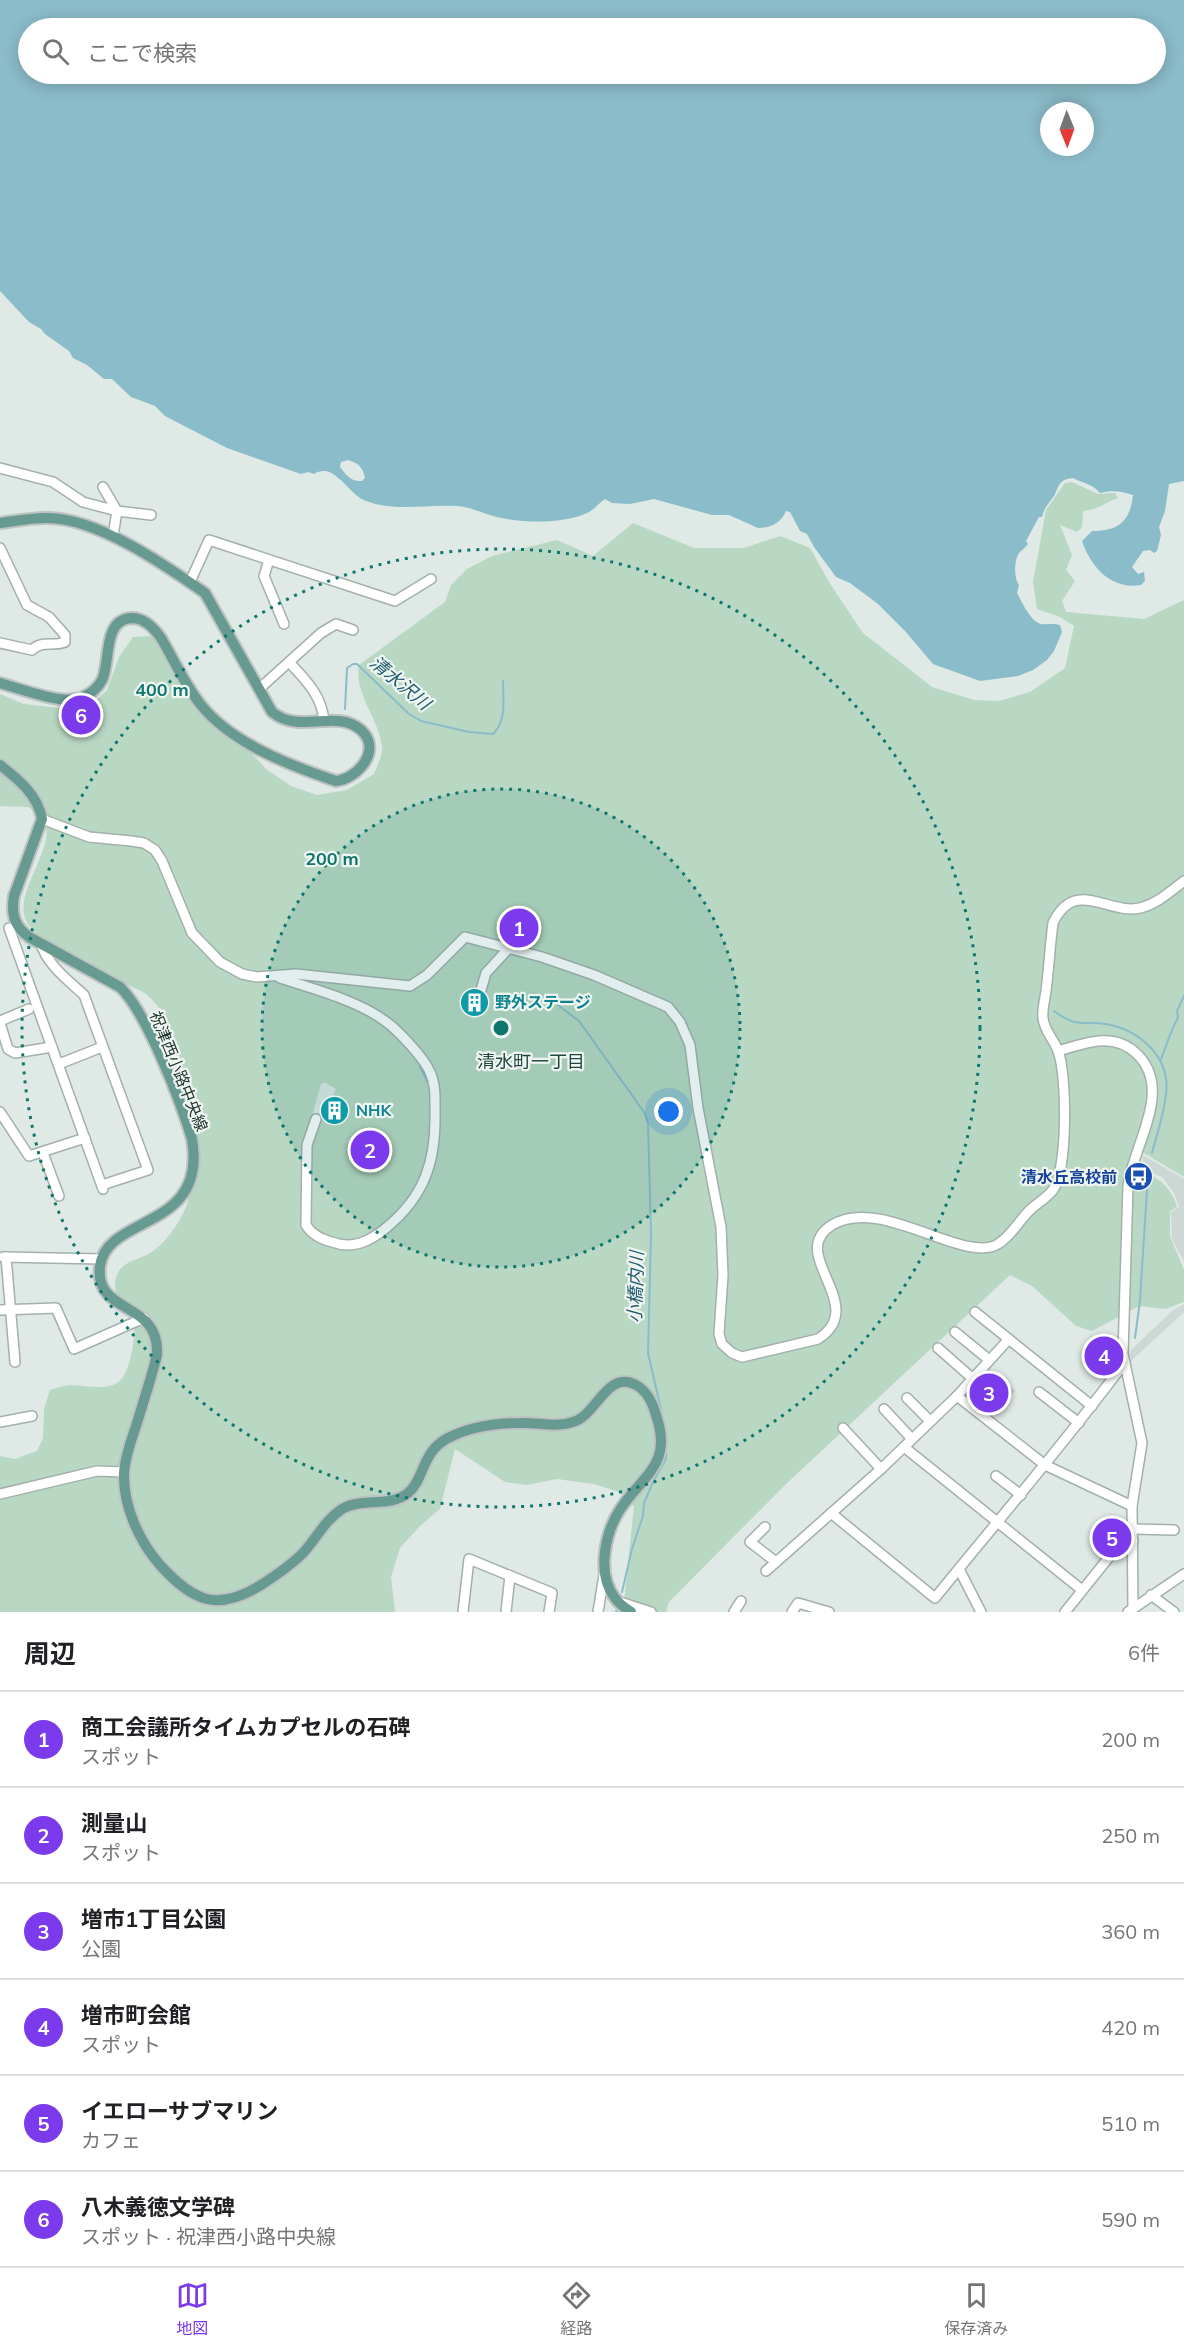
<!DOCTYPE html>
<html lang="ja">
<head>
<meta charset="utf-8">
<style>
	:root { --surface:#fff; --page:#f6f6f6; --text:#202124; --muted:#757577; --line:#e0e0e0; --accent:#7c3aed }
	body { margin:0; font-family:Mulish,"Noto Sans JP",sans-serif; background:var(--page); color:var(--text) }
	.compass { position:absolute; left:1040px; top:102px; width:54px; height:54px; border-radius:50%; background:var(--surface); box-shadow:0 3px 15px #0003; rotate:179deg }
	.you { position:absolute; left:669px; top:1112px; width:21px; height:21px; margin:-15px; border:4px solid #fff; border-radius:50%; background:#1a73e8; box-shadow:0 0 0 9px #1a73e833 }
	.badge { display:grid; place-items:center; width:39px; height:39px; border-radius:50%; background:var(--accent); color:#fff; font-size:20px; font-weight:700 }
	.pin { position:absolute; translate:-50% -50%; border:3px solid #fff; box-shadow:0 2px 6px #0006 }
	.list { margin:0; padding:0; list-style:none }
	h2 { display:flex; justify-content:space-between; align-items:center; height:78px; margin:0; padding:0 24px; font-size:26px }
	h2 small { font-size:20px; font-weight:400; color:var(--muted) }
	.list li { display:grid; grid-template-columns:39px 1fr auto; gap:18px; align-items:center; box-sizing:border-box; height:96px; padding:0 24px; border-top:2px solid var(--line) }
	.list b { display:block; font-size:22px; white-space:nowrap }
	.list p { margin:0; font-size:20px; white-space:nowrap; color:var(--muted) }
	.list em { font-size:20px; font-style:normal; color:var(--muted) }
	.icon { flex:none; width:33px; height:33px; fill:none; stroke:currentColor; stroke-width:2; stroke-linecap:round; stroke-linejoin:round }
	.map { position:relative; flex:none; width:1184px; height:1612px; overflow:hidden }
	.search { position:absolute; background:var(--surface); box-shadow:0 3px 15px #0003; left:18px; right:18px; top:18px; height:66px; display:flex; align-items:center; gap:15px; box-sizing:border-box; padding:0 21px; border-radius:33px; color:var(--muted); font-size:22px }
	.sheet { height:654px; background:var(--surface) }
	nav { display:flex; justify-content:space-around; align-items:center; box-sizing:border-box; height:84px; border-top:2px solid var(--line); background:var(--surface); font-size:16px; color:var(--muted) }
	nav a { display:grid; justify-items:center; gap:3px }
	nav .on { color:var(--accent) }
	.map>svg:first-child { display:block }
</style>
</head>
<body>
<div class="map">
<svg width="1184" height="1612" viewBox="0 0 1184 1612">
	<rect width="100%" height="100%" fill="#dfe9e5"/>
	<g fill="#cdd8d4">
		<path d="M1143 1155 1184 1179V1262L1172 1239 1171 1212 1179 1207 1174 1193 1162 1177 1142 1168Z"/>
		<path d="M1184 1304V1312L1131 1361V1350L1172 1311Z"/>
	</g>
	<g fill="#b9d8c3" fill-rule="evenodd">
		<path d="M1072 482 1098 494 1115 493 1118 498C1106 502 1098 510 1083 511L1082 527 1077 532 1060 525 1072 555 1066 570 1075 581 1062 601 1066 612 1144 619 1184 600V1177L1142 1152 1140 1169C1159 1179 1171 1186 1177 1207L1170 1211V1236L1184 1270V1302L1166 1309 1139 1306 1092 1331 1076 1326 1032 1286 1010 1275 786 1484 669 1602 666 1612H623L634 1506 619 1492 594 1484 557 1479 526 1485 505 1482 455 1449 440 1509 420 1526 400 1548 391 1577 395 1612H0V1456L15 1459 37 1451 43 1438 44 1409 50 1390C54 1389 59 1387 63 1386 80 1383 101 1392 117 1383 129 1377 135 1342 134 1329 132 1310 105 1295 119 1271 126 1260 141 1259 150 1253 166 1243 178 1225 186 1207 189 1201 189 1192 189 1185 195 1138 188 1087 175 1042 171 1025 161 1007 148 996 141 989 128 986 120 982 109 976 99 968 89 962 73 952 38 940 28 924 7 893 68 839 38 814 35 812 32 808 27 807 19 806 9 807 0 806V694L24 704 59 708 92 704 107 690 119 657 133 637 150 636 173 654 216 714 266 769 291 786 317 795 347 790 374 774C377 766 383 755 382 747 379 718 354 695 359 665L445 602 451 585 467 569 492 556 557 540 593 556 633 523 694 548H744L780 536 810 548 829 582 863 633 932 687 974 700 999 701 1030 692 1065 668 1074 626 1060 617 1037 609 1033 582 1046 510 1065 483ZM324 1082 336 1089 320 1121 312 1116 321 1084Z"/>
		<path d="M989 1369 1015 1391 990 1417 964 1396Z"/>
	</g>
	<path fill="#8bbcc9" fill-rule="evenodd" d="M0 0H1184V481L1169 484 1165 511 1159 527 1161 535 1157 551 1154 553 1150 550 1143 551 1132 567 1138 574 1144 572 1145 581 1141 585C1111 590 1091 567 1082 541L1092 531C1118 531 1130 522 1133 495 1122 491 1111 490 1100 493 1093 484 1082 483 1073 478 1059 479 1059 486 1054 496 1049 503 1044 508 1042 517H1039L1026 541 1028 544C1025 548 1019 552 1018 555 1014 562 1014 579 1019 585L1017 593C1022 602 1030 621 1041 624 1048 625 1054 623 1060 625L1062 632 1054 651 1047 660 1033 670 1018 676 980 681 933 664 905 631 878 604 850 583 836 577 814 547 807 534 800 531 790 512 786 511C781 523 771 528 758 528L729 515H712L654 499 630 504 612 503 605 499C599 503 594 510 587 513 562 524 528 523 501 518 486 515 472 507 457 506 425 504 396 512 366 501 348 495 335 461 314 474L308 472 301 474 227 448 165 416 155 406 131 397 112 379H104L87 365 73 358 69 351 45 334 41 329 29 322 0 291ZM28 28H1156V74H28ZM1049 111H1085V147H1049ZM348 460C358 463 363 467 365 478L362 481C351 482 346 475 340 467L341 462Z"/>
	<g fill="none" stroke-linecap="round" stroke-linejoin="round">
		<g stroke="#8bbcc9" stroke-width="2">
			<path d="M345 709 347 668 353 664H357L409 714 421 721 469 732 493 734C507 720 503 700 503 681"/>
			<path d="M558 1005 579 1021 644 1112 648 1123 651 1235 648 1353 665 1427"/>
			<path d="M1054 1011C1077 1028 1081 1021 1106 1024 1140 1030 1171 1058 1166 1094 1164 1114 1157 1134 1152 1153"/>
			<path d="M1161 1059C1166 1047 1172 1027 1178 1018L1177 1011 1184 996"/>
			<path d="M420 1067 427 1081"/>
			<path d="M1135 1338 1140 1300 1147 1190"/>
			<path d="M622 1592 632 1549 643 1516 644 1503 653 1482 666 1459V1436"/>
			<path d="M616 1611 617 1612"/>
		</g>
		<defs>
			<g id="minor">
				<path d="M0 468 53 482 83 502 117 511 113 536"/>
				<path d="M103 487 117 511 151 515"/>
				<path d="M0 548 27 605 49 617 65 635V642C54 647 41 640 32 650L0 643"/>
				<path d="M269 560 264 576 284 624"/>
				<path d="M190 582 209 540 395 601 431 579"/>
				<path d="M289 662C306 680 322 696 324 721"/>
				<path d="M259 689 321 633 336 624 353 630"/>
				<path d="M42 819 89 837 131 841 144 843 155 850 162 861 192 933 220 962 242 974 257 977 296 974 410 986 427 975 465 937 542 957 594 975 668 1007 680 1022 690 1045 698 1108 721 1227 723 1275 719 1334 722 1344 732 1353 742 1357 818 1339C871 1305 785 1254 832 1225 881 1195 964 1265 998 1244 1011 1236 1019 1221 1029 1211 1037 1203 1047 1198 1053 1190 1068 1169 1067 1074 1058 1051 1054 1039 1044 1031 1043 1018 1042 1009 1045 999 1046 991 1049 968 1050 945 1053 923 1075 877 1108 915 1140 908 1157 904 1171 891 1184 881"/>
				<path d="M9 928 103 1189"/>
				<path d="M41 943C46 964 69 981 84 995L148 1170 102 1185"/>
				<path d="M280 978C311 988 359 1001 385 1021 398 1030 424 1058 430 1072 436 1085 435 1099 435 1112 436 1161 425 1196 386 1228 370 1241 353 1250 332 1242 321 1239 312 1235 306 1225L307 1145 316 1119"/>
				<path d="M481 990 486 973 509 948"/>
				<path d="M0 1021 29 1009"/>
				<path d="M0 1023 8 1049 15 1053 52 1047"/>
				<path d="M1058 1051C1085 1043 1114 1031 1137 1054 1174 1090 1133 1145 1128 1186L1123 1354 1142 1443 1132 1506 1133 1607"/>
				<path d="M59 1064 102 1047"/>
				<path d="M0 1112 29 1156 85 1138"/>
				<path d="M43 1153 59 1196"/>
				<path d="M3 1257 102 1259"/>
				<path d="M6 1257 15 1362"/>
				<path d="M0 1310 56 1308 74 1349 144 1318"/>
				<path d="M975 1312 1092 1406"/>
				<path d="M955 1332 988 1359"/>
				<path d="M938 1348 972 1378"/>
				<path d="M1039 1392 1079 1423"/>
				<path d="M957 1396 1045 1465 1132 1506"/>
				<path d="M907 1398 930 1421"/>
				<path d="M884 1409 912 1439"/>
				<path d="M0 1422 32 1416"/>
				<path d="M843 1428 881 1469"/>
				<path d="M904 1447 1082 1590"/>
				<path d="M996 1476 1021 1495"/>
				<path d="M0 1494 97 1471 124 1472"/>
				<path d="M831 1513 935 1598C999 1519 1065 1443 1125 1362"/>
				<path d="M765 1527 750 1542 776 1562"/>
				<path d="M1133 1529 1174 1530"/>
				<path d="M959 1569 981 1612"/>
				<path d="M766 1571 881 1469 957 1396 1008 1340"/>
				<path d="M1151 1595 1174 1612"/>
				<path d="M617 1601 651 1612"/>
				<path d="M463 1612 469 1559 552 1593 549 1612"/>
				<path d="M506 1612 510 1576"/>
				<path d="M598 1612 604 1575"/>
				<path d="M734 1612 741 1601"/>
				<path d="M792 1612 798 1603 829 1612"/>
				<path d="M1065 1612 1114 1551 1133 1541"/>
				<path d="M1128 1612 1184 1574"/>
			</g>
			<g id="major">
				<path d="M0 523C15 521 31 518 46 518 96 517 165 565 205 593L272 712C300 735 336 708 361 730 383 750 357 779 336 781 291 766 231 743 201 705 185 685 174 660 161 638 154 628 145 618 132 618 102 619 111 662 102 680 98 688 90 694 82 698 62 705 21 689 0 683"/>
				<path d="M0 765C18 779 38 795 42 819L14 896C11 914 14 926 29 937L120 987C147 1013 181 1102 192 1139 208 1231 107 1214 100 1266 94 1316 160 1299 157 1355 151 1379 143 1403 136 1426 131 1441 125 1457 124 1473 123 1506 139 1541 160 1565 194 1602 217 1612 261 1585 275 1576 291 1565 303 1553 316 1539 325 1520 342 1509 362 1497 390 1508 408 1493 425 1479 421 1452 448 1438 469 1427 497 1423 520 1423 539 1422 559 1429 578 1420 597 1411 609 1370 636 1385 647 1391 653 1404 656 1415 673 1464 644 1474 621 1508 605 1532 596 1574 615 1598 619 1604 625 1608 631 1612"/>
			</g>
		</defs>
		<use href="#minor" stroke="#a3b0ac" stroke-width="12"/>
		<use href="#major" stroke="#bdc3c2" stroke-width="14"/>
		<use href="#minor" stroke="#fff" stroke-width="9"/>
		<use href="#major" stroke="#679a90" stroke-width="10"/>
	</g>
	<circle cx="501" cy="1028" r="239" fill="#0f766e" fill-opacity=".12"/>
	<g fill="none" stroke="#0f766e" stroke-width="3" stroke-dasharray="3 6">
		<circle cx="501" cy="1028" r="239"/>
		<circle cx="501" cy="1028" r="479"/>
	</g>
	<defs>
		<symbol id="building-disc" viewBox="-11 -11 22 22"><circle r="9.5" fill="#0f9aa8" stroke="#eff6f2"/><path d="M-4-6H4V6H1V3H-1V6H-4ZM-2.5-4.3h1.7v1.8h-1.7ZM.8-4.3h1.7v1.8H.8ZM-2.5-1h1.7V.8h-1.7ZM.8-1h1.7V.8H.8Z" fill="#fff"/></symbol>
		<symbol id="bus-disc" viewBox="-11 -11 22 22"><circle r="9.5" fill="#1a4fb4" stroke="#eff6f2"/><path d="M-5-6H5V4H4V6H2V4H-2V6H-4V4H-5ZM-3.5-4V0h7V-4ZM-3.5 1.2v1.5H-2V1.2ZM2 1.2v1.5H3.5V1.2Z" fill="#fff"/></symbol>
	</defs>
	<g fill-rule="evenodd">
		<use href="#building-disc" x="458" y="986" width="33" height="33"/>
		<use href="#building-disc" x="318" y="1094" width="33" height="33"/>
		<use href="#bus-disc" x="1122" y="1160" width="33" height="33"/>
	</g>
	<g text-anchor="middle" stroke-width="4.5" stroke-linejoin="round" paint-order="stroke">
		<g font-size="16" font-weight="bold" fill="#0d838f" stroke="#eff6f2" text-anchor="start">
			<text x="495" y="1008">野外ステージ</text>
			<text x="356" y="1116">NHK</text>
		</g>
		<g font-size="16" fill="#223732" stroke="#eff6f2">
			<text transform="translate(179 1071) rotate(68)" y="6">祝津西小路中央線</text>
		</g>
		<g font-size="16" font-weight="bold" fill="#164399" stroke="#eff6f2" text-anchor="end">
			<text x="1117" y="1183">清水丘高校前</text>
		</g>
		<g font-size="18" font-style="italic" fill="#225c6c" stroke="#eff6f2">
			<text transform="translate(400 683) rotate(40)" y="6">清水沢川</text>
			<text transform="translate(636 1287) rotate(-88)" y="6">小橋内川</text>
		</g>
		<g font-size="18" fill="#20473f" stroke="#eff6f2">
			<text x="531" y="1068">清水町一丁目</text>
		</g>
	</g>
	<circle cx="501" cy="1028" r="9" fill="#0f766e" stroke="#eff6f2" stroke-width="3"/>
	<g font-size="18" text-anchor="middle" font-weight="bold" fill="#0f766e" stroke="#eff6f2" stroke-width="4.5" stroke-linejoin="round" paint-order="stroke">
		<text x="162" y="696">400 m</text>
		<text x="332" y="865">200 m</text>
	</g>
</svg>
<svg class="compass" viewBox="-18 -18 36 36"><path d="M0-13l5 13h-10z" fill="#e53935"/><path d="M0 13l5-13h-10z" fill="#757577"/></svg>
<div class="you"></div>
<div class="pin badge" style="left:519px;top:928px">1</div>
<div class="pin badge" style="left:370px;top:1150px">2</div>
<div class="pin badge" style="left:989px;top:1393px">3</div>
<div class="pin badge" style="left:1104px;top:1356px">4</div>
<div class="pin badge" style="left:1112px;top:1538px">5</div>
<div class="pin badge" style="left:81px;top:715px">6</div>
<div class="search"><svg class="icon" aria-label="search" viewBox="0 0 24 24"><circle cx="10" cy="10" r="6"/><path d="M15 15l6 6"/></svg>ここで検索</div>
</div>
<section class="sheet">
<h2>周辺<small>6件</small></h2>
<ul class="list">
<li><span class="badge">1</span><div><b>商工会議所タイムカプセルの石碑</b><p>スポット</p></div><em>200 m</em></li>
<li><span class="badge">2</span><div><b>測量山</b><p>スポット</p></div><em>250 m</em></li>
<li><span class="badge">3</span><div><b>増市1丁目公園</b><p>公園</p></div><em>360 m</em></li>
<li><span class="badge">4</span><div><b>増市町会館</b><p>スポット</p></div><em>420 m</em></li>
<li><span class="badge">5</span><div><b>イエローサブマリン</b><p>カフェ</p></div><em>510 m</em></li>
<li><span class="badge">6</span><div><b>八木義徳文学碑</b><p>スポット · 祝津西小路中央線</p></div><em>590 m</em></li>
</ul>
</section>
<nav>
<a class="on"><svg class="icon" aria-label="map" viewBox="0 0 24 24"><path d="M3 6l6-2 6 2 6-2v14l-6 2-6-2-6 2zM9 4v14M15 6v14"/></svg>地図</a>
<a><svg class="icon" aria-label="directions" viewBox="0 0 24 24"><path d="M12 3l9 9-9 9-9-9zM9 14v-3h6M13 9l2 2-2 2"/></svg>経路</a>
<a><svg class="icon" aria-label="saved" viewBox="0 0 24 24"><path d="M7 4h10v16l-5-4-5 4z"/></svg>保存済み</a>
</nav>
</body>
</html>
